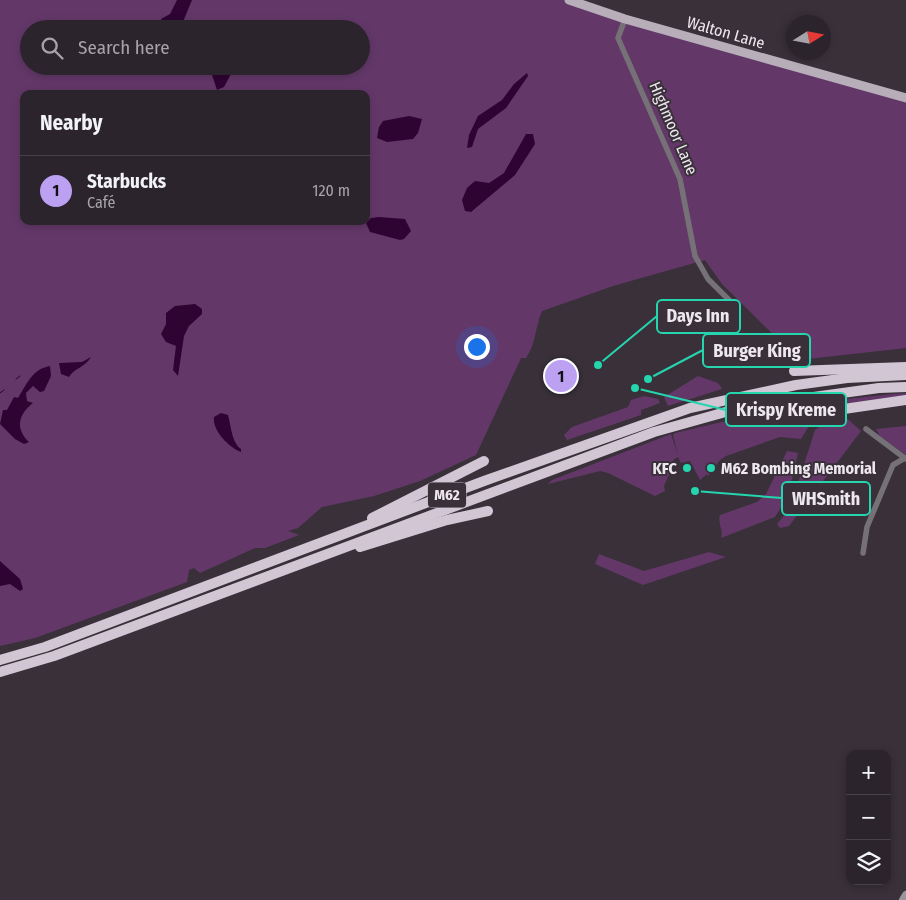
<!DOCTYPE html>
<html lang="en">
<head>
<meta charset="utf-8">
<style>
	:root { --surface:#2b242c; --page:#332c34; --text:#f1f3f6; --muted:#a6a4a9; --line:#474148; --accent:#bca0f2 }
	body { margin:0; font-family:"Fira Sans Condensed",sans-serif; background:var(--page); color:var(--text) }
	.controls { position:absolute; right:15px; bottom:15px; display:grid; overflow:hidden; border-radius:10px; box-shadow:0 2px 8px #0003 }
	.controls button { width:45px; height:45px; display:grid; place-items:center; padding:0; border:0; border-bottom:1px solid var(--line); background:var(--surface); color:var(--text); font:25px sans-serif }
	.compass { position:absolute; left:786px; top:15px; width:45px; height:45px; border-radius:50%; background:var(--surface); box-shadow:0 2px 8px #0003; rotate:79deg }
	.you { position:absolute; left:476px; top:346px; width:18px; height:18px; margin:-12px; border:4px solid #fff; border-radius:50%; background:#1a73e8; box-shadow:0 0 0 8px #1a73e833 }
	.badge { display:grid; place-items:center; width:32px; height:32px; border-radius:50%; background:var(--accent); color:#111; font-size:16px; font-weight:700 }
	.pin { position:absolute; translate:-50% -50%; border:2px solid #fff; box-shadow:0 1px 5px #0006 }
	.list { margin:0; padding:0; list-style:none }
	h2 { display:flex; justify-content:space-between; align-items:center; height:65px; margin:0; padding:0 20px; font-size:21px }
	h2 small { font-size:16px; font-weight:400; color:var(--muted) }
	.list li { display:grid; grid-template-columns:32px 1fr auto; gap:15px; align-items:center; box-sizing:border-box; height:70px; padding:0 20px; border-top:1px solid var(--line) }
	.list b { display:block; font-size:19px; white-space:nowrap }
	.list p { margin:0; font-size:16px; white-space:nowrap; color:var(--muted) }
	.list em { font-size:16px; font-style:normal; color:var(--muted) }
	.icon { flex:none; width:28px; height:28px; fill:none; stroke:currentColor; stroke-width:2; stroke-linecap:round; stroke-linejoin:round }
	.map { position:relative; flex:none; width:906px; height:900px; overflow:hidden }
	.search { position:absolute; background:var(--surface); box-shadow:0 2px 8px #0003; left:20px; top:20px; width:350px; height:55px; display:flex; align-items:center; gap:12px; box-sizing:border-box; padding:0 18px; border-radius:28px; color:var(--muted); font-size:19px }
	.panel { position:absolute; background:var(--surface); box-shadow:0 2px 8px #0003; left:20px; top:90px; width:350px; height:135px; border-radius:10px }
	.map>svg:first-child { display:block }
</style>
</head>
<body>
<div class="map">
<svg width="906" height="900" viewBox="0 0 906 900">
	<rect width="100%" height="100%" fill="#39303a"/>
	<g fill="#633869" fill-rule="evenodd">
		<path d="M0 0H569L906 98V348L799 360 722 284 705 260 613 286 542 311C535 327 536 344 526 358H521L476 455 420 481 374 496 322 507 298 528 288 531 299 535 265 548H255L200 573 194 568 189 570 187 582 35 638 0 646ZM29 29H361V66H29ZM24 94H366V221H24Z"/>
		<path d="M698 376 718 383 722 389 668 406 664 397Z"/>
		<path d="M906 393V397L830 406 814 412 815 416 801 439 780 437 726 456 720 460 708 476 707 474 700 480 690 461 681 463 678 457 673 460 674 463 664 486 665 491 655 496 608 473 600 471 548 484 552 480 671 434 678 455 673 435 675 433C751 414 827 399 906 393Z"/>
		<path d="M644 396 658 399 660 403 641 410V415L567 440 564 435 572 427 628 407 631 400Z"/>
		<path d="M843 415 861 431 789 526 780 528 777 524 790 508 815 430 832 418Z"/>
		<path d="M906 426V455L880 436 876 429Z"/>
		<path d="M787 451 798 453 788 496 775 517 721 538C724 530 717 523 720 515L757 502 766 494Z"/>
		<path d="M709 552 726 557 643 585 595 564 599 554 644 571Z"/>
	</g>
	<g fill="#2e0433">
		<path d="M177 0H192L180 29H167L161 19 170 14Z"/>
		<path d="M203 66H233L234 68 224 87 217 90 211 72Z"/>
		<path d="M527 73 528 76 506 108 478 129 472 147 467 148 469 135 478 116 502 100 514 84Z"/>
		<path d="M409 116 422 119 418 133 413 139 387 142 377 138 379 127 383 121Z"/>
		<path d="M526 134H533L535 144 515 175 471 212 465 211 462 200 467 188 475 181 489 183 504 173Z"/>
		<path d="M379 217 405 219 411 231 404 239 400 240 370 232 366 223 371 218Z"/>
		<path d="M195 304 202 309V314L189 326 184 336 178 376 173 370 176 346 166 342 161 334 166 324V313L175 306Z"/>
		<path d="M91 357C86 367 74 368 69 377L61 374 59 363 82 362Z"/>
		<path d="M50 366 51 376 44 391 40 392 33 386 26 393 27 401 33 403C21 412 13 427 29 442L24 444 15 439 0 424 3 410H7L14 397 18 398C27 384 32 369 50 366Z"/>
		<path d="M221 413 228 415C231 426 232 443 241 449V452C230 448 212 431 214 417Z"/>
		<path d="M0 561 20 579 23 589 20 591 10 584 0 586Z"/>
	</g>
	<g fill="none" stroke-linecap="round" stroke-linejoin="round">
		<g stroke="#2e0433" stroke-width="1">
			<path d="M16 379 20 376"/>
			<path d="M0 393 4 390"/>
		</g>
		<g stroke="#767177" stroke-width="5.5">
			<path d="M625 19 618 38 680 179 695 256 708 279 730 301"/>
			<path d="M866 429 906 459"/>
			<path d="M863 553 867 527 893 465 905 458"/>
		</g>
		<path stroke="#9b949c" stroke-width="8" d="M903 900 906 895"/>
		<path stroke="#b8aeb9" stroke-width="9" d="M569 0 625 19 906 98"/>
		<g stroke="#d2c6d4" stroke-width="10">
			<path d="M794 371 906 367"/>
			<path d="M837 410 906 400"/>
			<path d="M372 518 484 461"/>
			<path d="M360 547 447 520 488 511"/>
			<path d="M0 660 45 647 484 481 690 408 796 385 847 378 906 375"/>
			<path d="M0 672 54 656 654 432 747 406 879 388 906 387"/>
		</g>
	</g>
	<g fill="#24d5ae" stroke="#39303a" stroke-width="2">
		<circle cx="687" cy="468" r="5"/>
		<circle cx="711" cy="468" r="5"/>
	</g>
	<g text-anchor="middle" stroke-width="4" stroke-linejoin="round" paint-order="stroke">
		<rect fill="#39303a" stroke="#b7b0b8" stroke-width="1" x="428" y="482.5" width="38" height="25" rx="4"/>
		<g font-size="15" font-weight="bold" fill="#ede7ee">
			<text x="447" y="500">M62</text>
		</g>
		<g font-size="16" fill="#ede7ee" stroke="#39303a">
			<text transform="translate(726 32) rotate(16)" y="6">Walton Lane</text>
			<text transform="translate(674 128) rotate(67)" y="6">Highmoor Lane</text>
		</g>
		<g font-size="16" font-weight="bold" fill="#ede7ee" stroke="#39303a" text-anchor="end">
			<text x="677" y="474">KFC</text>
			<text x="721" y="474" text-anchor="start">M62 Bombing Memorial</text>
		</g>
	</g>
	<path fill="none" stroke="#24d5ae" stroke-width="2" d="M598 365L657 316M648 379L703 350M635 388L726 410M695 491L782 498"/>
	<g fill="#24d5ae" stroke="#39303a" stroke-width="2">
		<circle cx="598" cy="365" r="5"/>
		<circle cx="648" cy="379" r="5"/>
		<circle cx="635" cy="388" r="5"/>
		<circle cx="695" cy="491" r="5"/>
	</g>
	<g fill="#39303a" stroke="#24d5ae" stroke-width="2">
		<rect x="657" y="300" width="83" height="33" rx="5"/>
		<rect x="703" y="334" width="107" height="33" rx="5"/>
		<rect x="726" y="393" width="120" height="33" rx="5"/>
		<rect x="782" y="482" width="88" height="33" rx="5"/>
	</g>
	<g font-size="18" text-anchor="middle" font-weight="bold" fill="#ede7ee">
		<text x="698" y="322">Days Inn</text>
		<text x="757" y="357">Burger King</text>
		<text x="786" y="416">Krispy Kreme</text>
		<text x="826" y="505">WHSmith</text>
	</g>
</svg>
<div class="controls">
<button>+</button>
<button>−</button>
<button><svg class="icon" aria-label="layers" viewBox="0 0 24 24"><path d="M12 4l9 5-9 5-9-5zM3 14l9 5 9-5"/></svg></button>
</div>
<svg class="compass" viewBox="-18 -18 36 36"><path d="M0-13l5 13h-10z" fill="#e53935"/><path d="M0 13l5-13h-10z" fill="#a6a4a9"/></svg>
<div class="you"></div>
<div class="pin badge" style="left:561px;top:376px">1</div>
<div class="search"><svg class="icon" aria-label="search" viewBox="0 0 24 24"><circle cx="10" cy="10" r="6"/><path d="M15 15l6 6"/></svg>Search here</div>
<section class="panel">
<h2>Nearby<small></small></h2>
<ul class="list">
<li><span class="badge">1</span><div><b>Starbucks</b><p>Café</p></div><em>120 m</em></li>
</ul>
</section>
</div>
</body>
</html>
